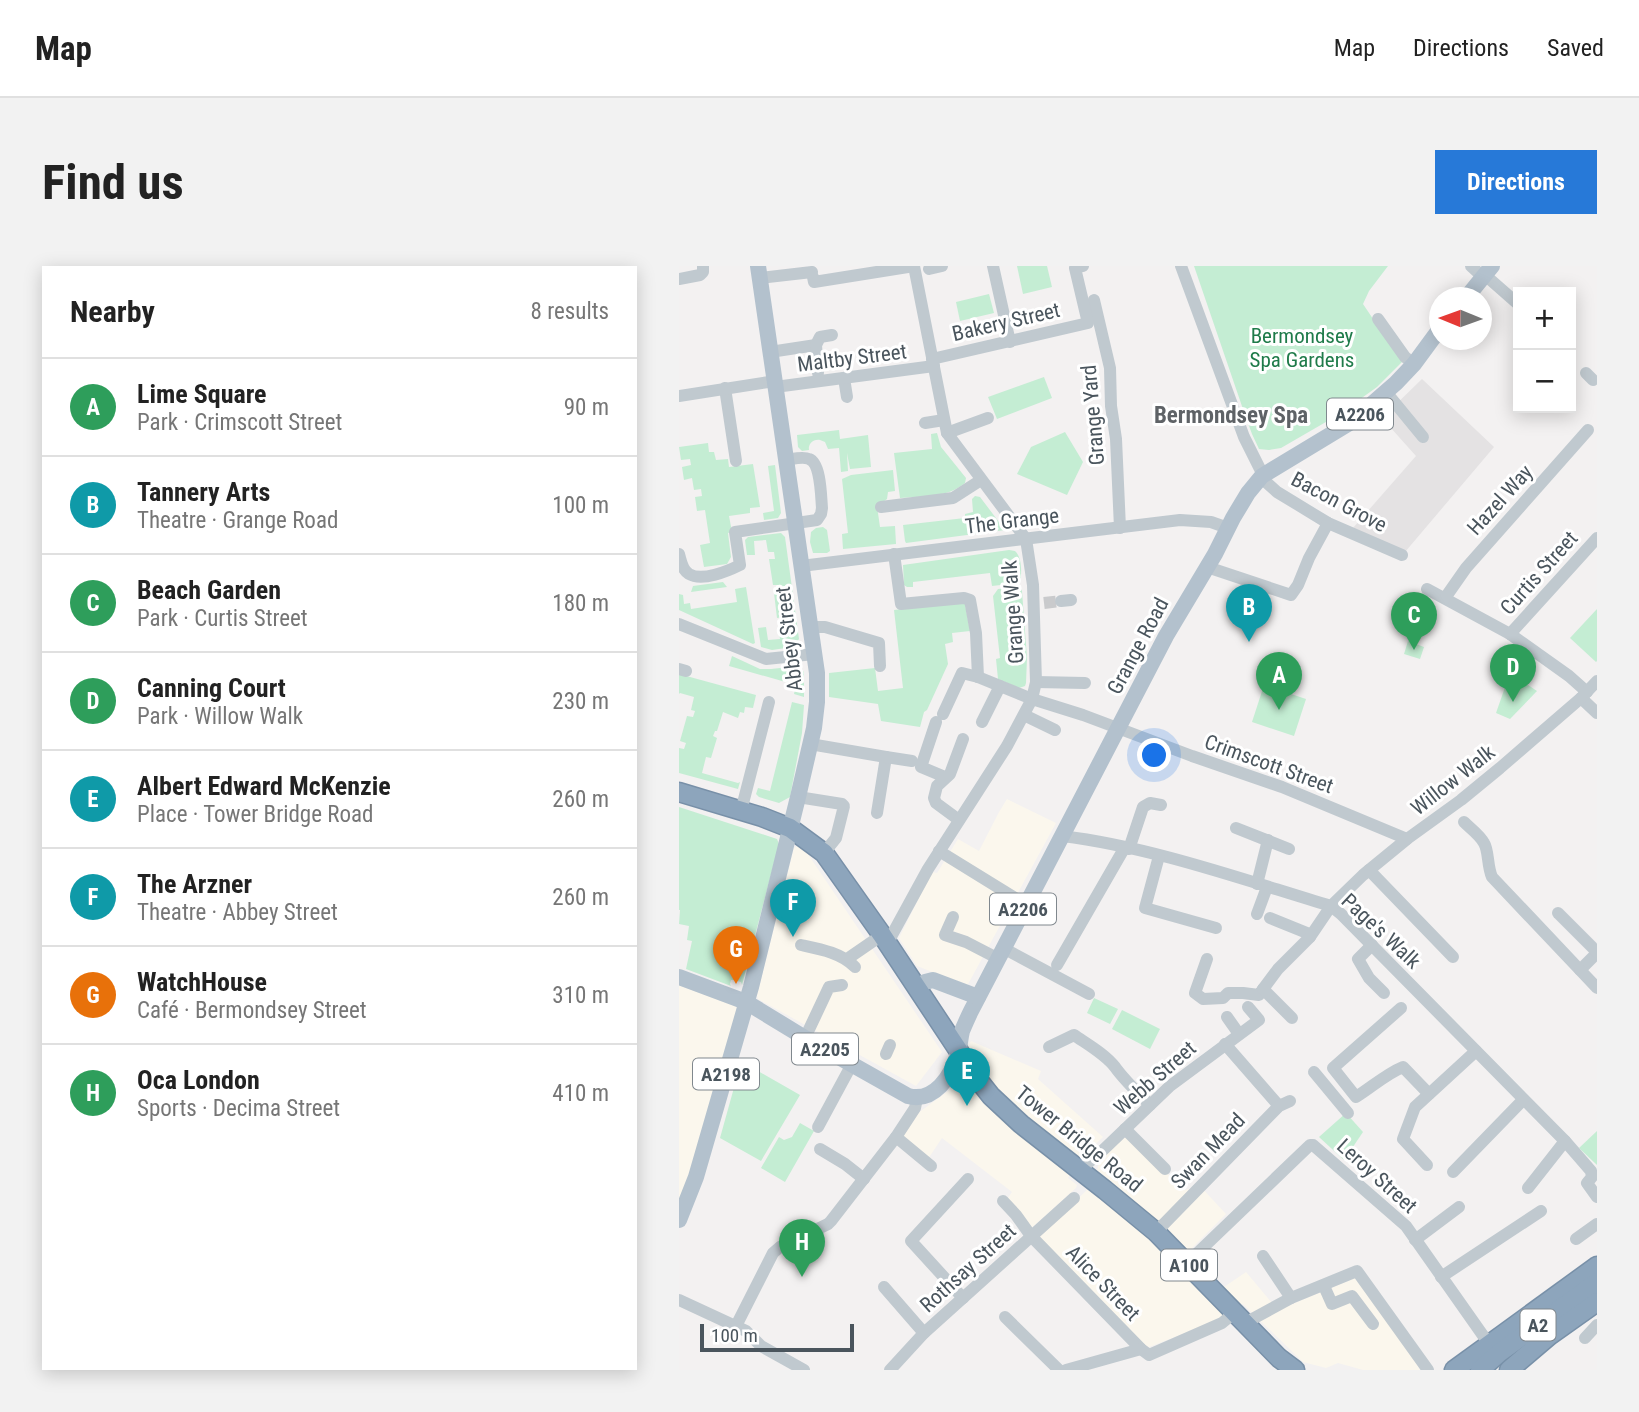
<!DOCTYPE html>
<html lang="en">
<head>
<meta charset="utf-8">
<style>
	:root { --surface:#fff; --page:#f2f2f2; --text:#222; --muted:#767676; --line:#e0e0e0; --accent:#2779d8 }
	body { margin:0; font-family:"Roboto Condensed",sans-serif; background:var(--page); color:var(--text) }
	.controls { position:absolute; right:21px; top:21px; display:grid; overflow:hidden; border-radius:0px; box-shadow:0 4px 18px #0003 }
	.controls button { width:63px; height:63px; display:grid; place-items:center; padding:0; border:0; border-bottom:2px solid var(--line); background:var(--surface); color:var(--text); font:35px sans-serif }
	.compass { position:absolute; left:750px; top:21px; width:63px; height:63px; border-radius:50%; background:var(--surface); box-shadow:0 4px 18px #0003; rotate:271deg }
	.scale { position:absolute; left:21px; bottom:18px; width:154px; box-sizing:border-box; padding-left:7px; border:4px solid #4a555d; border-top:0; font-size:19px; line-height:24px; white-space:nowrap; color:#4a555d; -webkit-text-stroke:5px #fff; paint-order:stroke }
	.you { position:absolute; left:476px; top:490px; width:24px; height:24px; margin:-18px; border:5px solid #fff; border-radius:50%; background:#1a73e8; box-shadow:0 0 0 10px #1a73e833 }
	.badge { display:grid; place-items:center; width:46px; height:46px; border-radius:50%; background:var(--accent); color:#fff; font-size:23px; font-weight:700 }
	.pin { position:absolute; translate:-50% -58px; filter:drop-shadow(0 2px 4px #0008) }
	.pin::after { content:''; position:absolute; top:37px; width:24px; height:21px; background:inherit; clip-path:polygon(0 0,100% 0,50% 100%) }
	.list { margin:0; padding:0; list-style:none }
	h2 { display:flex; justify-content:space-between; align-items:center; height:91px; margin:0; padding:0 28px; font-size:30px }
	h2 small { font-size:23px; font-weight:400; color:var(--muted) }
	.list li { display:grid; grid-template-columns:46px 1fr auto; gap:21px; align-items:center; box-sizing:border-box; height:98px; padding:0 28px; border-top:2px solid var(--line) }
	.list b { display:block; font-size:26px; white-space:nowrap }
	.list p { margin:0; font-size:23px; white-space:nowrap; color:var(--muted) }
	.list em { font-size:23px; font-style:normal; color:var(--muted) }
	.map { position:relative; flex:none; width:918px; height:1104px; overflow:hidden; border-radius:0px }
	header { display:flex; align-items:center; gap:42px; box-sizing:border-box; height:98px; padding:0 35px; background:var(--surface); border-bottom:2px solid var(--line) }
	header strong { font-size:33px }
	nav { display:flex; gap:38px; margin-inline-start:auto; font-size:24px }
	.intro { display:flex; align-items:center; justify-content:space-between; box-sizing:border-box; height:168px; padding:0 42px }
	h1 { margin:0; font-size:49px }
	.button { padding:18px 32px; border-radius:0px; background:var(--accent); color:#fff; font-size:24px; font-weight:700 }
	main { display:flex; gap:42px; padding:0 42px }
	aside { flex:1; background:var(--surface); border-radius:0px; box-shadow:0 4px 18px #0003 }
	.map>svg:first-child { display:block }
</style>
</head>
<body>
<header>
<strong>Map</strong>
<nav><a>Map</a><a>Directions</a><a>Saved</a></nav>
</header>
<div class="intro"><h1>Find us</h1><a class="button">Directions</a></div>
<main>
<aside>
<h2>Nearby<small>8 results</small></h2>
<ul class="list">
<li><span class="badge" style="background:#2e9e5b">A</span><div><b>Lime Square</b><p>Park · Crimscott Street</p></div><em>90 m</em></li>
<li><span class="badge" style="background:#0f9aa8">B</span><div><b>Tannery Arts</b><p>Theatre · Grange Road</p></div><em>100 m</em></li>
<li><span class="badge" style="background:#2e9e5b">C</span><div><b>Beach Garden</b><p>Park · Curtis Street</p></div><em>180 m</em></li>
<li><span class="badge" style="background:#2e9e5b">D</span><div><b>Canning Court</b><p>Park · Willow Walk</p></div><em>230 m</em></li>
<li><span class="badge" style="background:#0f9aa8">E</span><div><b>Albert Edward McKenzie</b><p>Place · Tower Bridge Road</p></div><em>260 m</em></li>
<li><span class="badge" style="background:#0f9aa8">F</span><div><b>The Arzner</b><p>Theatre · Abbey Street</p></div><em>260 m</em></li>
<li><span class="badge" style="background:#e8710a">G</span><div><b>WatchHouse</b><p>Café · Bermondsey Street</p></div><em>310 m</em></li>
<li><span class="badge" style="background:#2e9e5b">H</span><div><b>Oca London</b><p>Sports · Decima Street</p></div><em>410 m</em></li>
</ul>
</aside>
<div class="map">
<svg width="918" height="1104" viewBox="0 0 918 1104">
	<rect width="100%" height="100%" fill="#f3f1f1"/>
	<g fill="#fbf7ed">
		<path d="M328 533 377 557 288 720 238 700 220 672 253 606 258 607 279 573 300 585 320 546Z"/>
		<path d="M122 578 263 786 237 820 79 733 78 730 115 582Z"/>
		<path d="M0 719 59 741 0 943Z"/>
		<path d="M292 775 362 805 359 813 424 871 403 891 389 912 398 919 397 922 349 965 326 936 333 926 263 872 249 893 221 873 235 850 283 815 293 794 288 781Z"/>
		<path d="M448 870 506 924 520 919 547 948 510 985 545 1021 567 1006 599 1044 676 1012 715 1058 741 1104H684L659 1097 647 1102 624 1096 564 1038 543 1053 470 1081 459 1077 362 977 360 969 407 925 417 909 421 892Z"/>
	</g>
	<path fill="#e4e2e3" d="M743 113 815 181 726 286 674 262 737 190 703 152Z"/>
	<g fill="#c4edd3">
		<path d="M338 0H368L373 21 344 28Z"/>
		<path d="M515 0H709L690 25 684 38 723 96 698 121 659 149 602 182 590 184 580 183 573 168 566 149Z"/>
		<path d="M310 28 315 47 281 55 277 36Z"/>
		<path d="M365 111 373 132 318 153 309 131Z"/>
		<path d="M160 164 161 173 189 169 192 201 171 203 168 187 169 205 162 206 160 182 149 183 146 176 141 174C134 173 129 178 130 184L123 185 119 181 118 169Z"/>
		<path d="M386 166 404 196 388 229 338 208 352 181Z"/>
		<path d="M258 167 262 181 287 212 286 217C269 232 242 230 221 232L215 187 253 183 252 168Z"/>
		<path d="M29 177 30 186H35L37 194 49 193 50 201 74 198 81 241 71 242V247L50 250 53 266 49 267 52 291 48 298 25 301 21 279 31 277 26 244 18 245 16 231 23 230 22 223 15 224 13 212 5 214 3 201 12 199 11 193 2 194 0 181Z"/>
		<path d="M96 199 102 247 99 252 85 254 84 247 95 245 89 200Z"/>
		<path d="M214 204 216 225 209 226 208 233 198 240 201 261 216 260 217 278 164 283 163 268 169 267 163 213 172 209Z"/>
		<path d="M296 230 301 231 326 264 227 277 226 275 224 259 286 252V248L294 246 293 233Z"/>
		<path d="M144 261 148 264 151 285 148 287H134L131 276 132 266 137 262Z"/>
		<path d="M102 267 106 271 120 373 114 381 93 384 82 381 79 362 87 361 89 374 101 373 99 359 105 358V351L98 352 95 327 101 326 100 319H94L90 293H96L95 286H89L87 274 75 275 76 289H68L66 274 69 271Z"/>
		<path d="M330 284 336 285C343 291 343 307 341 316L339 317 313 320 311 307 234 316V321H228L225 319 224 299Z"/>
		<path d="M44 316 48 321 12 326 14 320Z"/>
		<path d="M67 321 76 377 74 378 0 344V328L4 329 5 338 11 337 12 343 58 336 56 323Z"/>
		<path d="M339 321H341L343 325 348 392 347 417 346 420 340 422 319 413 317 393 321 392 314 330 319 323Z"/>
		<path d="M282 336 286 338 291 365 273 367 274 376 266 378 269 398 248 444 245 446 241 461 202 455 199 438 150 431V407L196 402 199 425 224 422 215 344Z"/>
		<path d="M918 343V395L917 396 891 372Z"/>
		<path d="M729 375 745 381 741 393 725 388Z"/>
		<path d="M53 390 81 403H92L120 400 125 406V431L115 428 117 419 50 400Z"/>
		<path d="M831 407 858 425 831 453 817 447Z"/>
		<path d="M0 408 77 429 74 442 66 441 65 447 61 446 59 452 44 446 38 465H36L34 470 38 472 32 492 27 491 23 507 59 517 61 516 59 523 0 507V482L5 483 7 477 1 475 8 450 14 451 16 445 12 444 15 431 1 427 0 428Z"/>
		<path d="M585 419 627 433 615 470 573 456Z"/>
		<path d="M113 436 125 439 123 467 111 531 100 537 80 531 77 528 79 522 91 525Z"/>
		<path d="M0 541 98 573 100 578 63 719 62 716 55 714H52L51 718 52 720 7 703 13 675 8 674 10 660 0 658 1 644H0Z"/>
		<path d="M415 732 439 743 431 758 408 747Z"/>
		<path d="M443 744 481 763 471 783 433 763Z"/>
		<path d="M61 800 70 804 72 801 121 829 82 895 41 872Z"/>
		<path d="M667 847 684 866 665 894 640 871Z"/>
		<path d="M121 857 135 865 106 916 82 902 100 871 105 874 113 871Z"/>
		<path d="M918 865V899L900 882Z"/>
	</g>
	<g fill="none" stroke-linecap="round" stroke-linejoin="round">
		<path stroke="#c9cacc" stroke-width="12" stroke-dasharray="12 6" stroke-linecap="butt" d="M365 337 382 335"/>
		<defs>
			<g id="highway">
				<path d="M0 526 83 551 111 562 145 587 203 669 297 811 312 830 342 858 426 924 477 966 600 1092 616 1104"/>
				<path d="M775 1104 918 1000"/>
				<path d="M801 1104 820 1087 918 1016"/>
				<path d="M830 1104 870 1070 918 1036"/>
			</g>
		</defs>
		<use href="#highway" stroke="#7890a8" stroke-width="21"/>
		<g stroke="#c0c9cf" stroke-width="12">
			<path d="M314 0 331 76"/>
			<path d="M502 0 565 171 588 217 598 226 649 257 723 289"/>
			<path d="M792 0 804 11"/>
			<path d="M250 3 263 0"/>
			<path d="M806 9 839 38"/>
			<path d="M134 11 135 16 235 0"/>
			<path d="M81 12 133 6"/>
			<path d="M0 13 21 9 24 6V0"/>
			<path d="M415 34 431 102 432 140 437 173 441 262"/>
			<path d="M699 53 726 91 735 98"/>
			<path d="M91 86 137 79"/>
			<path d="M253 93 409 57 396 2 404 0"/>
			<path d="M139 107 137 79 141 71 153 69"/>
			<path d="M907 107 914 114"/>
			<path d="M165 112 168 131"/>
			<path d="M96 121 255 100"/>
			<path d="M46 122 57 195"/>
			<path d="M707 126 744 171"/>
			<path d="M0 130 96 115"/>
			<path d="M246 157 265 154"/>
			<path d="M268 167 309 152"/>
			<path d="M202 241 274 232 302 214"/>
			<path d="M0 288C2 295 3 304 10 308 23 316 49 305 61 299L56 266 138 254 142 248 143 242C142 231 142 197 130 193 124 190 114 193 107 194"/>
			<path d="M215 288 222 338 285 332 291 334 297 367 299 411"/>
			<path d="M122 300 501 254 532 256 549 262"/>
			<path d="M528 301 612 329 619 319 630 292 649 257"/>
			<path d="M748 323 831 368 890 410 908 426"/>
			<path d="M766 332 787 302 909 164"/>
			<path d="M382 335 392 334"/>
			<path d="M0 358 87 393 135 388"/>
			<path d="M131 361H146L200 377 201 400"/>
			<path d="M831 368 918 272"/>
			<path d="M0 403 7 405"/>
			<path d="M357 416 406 417"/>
			<path d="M902 432 918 447"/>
			<path d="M264 448 283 407 299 411 353 433 404 449 513 490 603 521 728 573"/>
			<path d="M345 449 376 464"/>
			<path d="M257 456 242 501 266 511"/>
			<path d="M303 456 321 420"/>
			<path d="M131 478 207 491 198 547"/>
			<path d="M207 491 233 495"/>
			<path d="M119 531 163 538 165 540 157 572 145 587"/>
			<path d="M62 545 90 436"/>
			<path d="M280 554 257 537 255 532 258 520 271 508 284 473"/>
			<path d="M785 556C791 562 801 569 805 577 810 585 808 600 813 611L901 704 918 687"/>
			<path d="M557 562 610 583"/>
			<path d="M383 570C473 581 565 614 652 640L662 648 886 875 912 905 913 911 908 917 918 931"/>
			<path d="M450 583 464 541 471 537 482 539"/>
			<path d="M260 585 346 638"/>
			<path d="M480 590 466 642 537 662"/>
			<path d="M690 604 774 691"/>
			<path d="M578 618 589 574"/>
			<path d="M879 647 918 686"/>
			<path d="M578 648 588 621"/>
			<path d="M274 651 266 669 287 676 318 692"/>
			<path d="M591 652 628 667 631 671"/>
			<path d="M208 678 249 603 328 480 353 433 357 416 354 319 347 273 268 167 235 0"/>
			<path d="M122 679C141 683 163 687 176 701"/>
			<path d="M693 679 679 693 690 712 705 727"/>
			<path d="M324 682 410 728"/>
			<path d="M171 691 203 669"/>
			<path d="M528 693 516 727 524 733 544 732 549 727H564L580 729 584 723"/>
			<path d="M378 699 446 581"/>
			<path d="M901 704 918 722"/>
			<path d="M722 742 654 802 677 831C693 821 707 808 724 801L750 828"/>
			<path d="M548 751 560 768"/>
			<path d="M613 752 584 723 599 703 631 671 652 640 684 609 728 573 782 534 821 502 902 432 918 415"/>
			<path d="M126 772 150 721 163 719"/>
			<path d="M546 778 600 840"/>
			<path d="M370 781 395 769C408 778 426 788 436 801 446 815 459 827 471 839"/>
			<path d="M207 788 211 779"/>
			<path d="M635 806 669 847"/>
			<path d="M139 861 173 798"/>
			<path d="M446 863 486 903"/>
			<path d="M217 871 252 900"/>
			<path d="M141 883 166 898 185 913"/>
			<path d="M748 899 724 873 736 841 797 785"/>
			<path d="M400 904 421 887 491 820 580 754 569 741"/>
			<path d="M774 906 844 834"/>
			<path d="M849 922 886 875"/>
			<path d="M324 935 337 949 352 970 462 1083 470 1089 543 1057 555 1047"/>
			<path d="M477 966 600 840 611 835"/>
			<path d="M897 973 918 958"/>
			<path d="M736 974 780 941"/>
			<path d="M584 990 612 1032"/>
			<path d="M508 997 631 879H634L727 960 810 1078"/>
			<path d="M762 1011 862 945"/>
			<path d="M645 1020 653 1038 673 1030 694 1058"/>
			<path d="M205 1021 245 1067"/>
			<path d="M284 1032 232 975 289 913"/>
			<path d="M0 1034 67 1065 82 1080 125 1104"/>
			<path d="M326 1051 380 1104"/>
			<path d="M566 1057 612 1032 678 1005 749 1104"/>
			<path d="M57 1060 94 987 101 981 149 958 152 955 217 871 236 842 238 832"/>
			<path d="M906 1072 918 1059"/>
			<path d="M211 1104 245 1067 395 932"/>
			<path d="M387 1104 462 1083"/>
		</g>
		<g stroke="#b3c1cd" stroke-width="16">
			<path d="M787 32 813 0"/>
			<path d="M0 711 67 736 126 772 229 830C255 837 273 810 279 787 281 780 281 773 283 765 286 758 289 751 292 745L487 370 536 288 554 252 569 227 583 210 669 158 686 144 717 117 735 98 760 64"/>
			<path d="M238 721 246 716 254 714 299 731"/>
			<path d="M0 954 17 911 72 721 119 531 135 462 138 436V407L79 0"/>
		</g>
		<use href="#highway" stroke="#8da5bc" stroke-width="18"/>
	</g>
	<g text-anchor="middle" stroke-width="6" stroke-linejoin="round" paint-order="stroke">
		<g fill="#fff" stroke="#80888e" stroke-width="2">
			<rect x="648" y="132.5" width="66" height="31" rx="5"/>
			<rect x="311" y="627.5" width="66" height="31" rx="5"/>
			<rect x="113" y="767.5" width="66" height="31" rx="5"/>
			<rect x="14" y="792.5" width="66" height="31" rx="5"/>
			<rect x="482" y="983.5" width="56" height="31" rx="5"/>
			<rect x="841.5" y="1043.5" width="35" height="31" rx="5"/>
		</g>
		<g font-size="19" font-weight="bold" fill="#4a555d">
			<text x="681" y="155">A2206</text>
			<text x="344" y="650">A2206</text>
			<text x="146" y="790">A2205</text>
			<text x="47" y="815">A2198</text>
			<text x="510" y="1006">A100</text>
			<text x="859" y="1066">A2</text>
		</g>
		<g font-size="21" fill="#4a555d" stroke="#fff">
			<text transform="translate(327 56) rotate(-13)" y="7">Bakery Street</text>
			<text transform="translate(173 92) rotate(-7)" y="7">Maltby Street</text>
			<text transform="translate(414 149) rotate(-95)" y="7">Grange Yard</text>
			<text transform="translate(821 234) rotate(-48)" y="7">Hazel Way</text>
			<text transform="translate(660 236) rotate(28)" y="7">Bacon Grove</text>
			<text transform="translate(333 255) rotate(-7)" y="7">The Grange</text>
			<text transform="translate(860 307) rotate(-48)" y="7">Curtis Street</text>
			<text transform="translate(334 346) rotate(-94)" y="7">Grange Walk</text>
			<text transform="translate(110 373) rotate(-97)" y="7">Abbey Street</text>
			<text transform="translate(459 380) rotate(-62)" y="7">Grange Road</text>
			<text transform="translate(590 498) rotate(20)" y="7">Crimscott Street</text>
			<text transform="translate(774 514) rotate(-38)" y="7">Willow Walk</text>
			<text transform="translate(702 665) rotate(43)" y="7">Page's Walk</text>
			<text transform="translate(476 812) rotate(-41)" y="7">Webb Street</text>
			<text transform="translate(400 873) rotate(39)" y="7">Tower Bridge Road</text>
			<text transform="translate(529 885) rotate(-46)" y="7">Swan Mead</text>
			<text transform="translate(698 910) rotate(42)" y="7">Leroy Street</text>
			<text transform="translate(289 1002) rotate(-42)" y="7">Rothsay Street</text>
			<text transform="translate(424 1017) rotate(46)" y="7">Alice Street</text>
		</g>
		<g font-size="21" fill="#1f7b4a" stroke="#fff">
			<text x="623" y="77">Bermondsey<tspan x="623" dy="24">Spa Gardens</tspan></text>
		</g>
		<g font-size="23" font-weight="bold" fill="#5e6266" stroke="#fff">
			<text x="552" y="157">Bermondsey Spa</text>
		</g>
	</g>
</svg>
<div class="controls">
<button>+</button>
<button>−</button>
</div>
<svg class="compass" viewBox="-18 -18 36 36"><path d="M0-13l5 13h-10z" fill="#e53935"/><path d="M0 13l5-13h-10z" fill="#767676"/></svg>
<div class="scale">100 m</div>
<div class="you"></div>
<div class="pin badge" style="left:600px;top:444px;background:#2e9e5b">A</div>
<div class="pin badge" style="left:570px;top:376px;background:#0f9aa8">B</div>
<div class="pin badge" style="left:735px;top:384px;background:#2e9e5b">C</div>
<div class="pin badge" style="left:834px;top:436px;background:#2e9e5b">D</div>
<div class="pin badge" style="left:288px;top:840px;background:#0f9aa8">E</div>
<div class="pin badge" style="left:114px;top:671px;background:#0f9aa8">F</div>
<div class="pin badge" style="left:57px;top:718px;background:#e8710a">G</div>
<div class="pin badge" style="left:123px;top:1011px;background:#2e9e5b">H</div>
</div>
</main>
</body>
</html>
